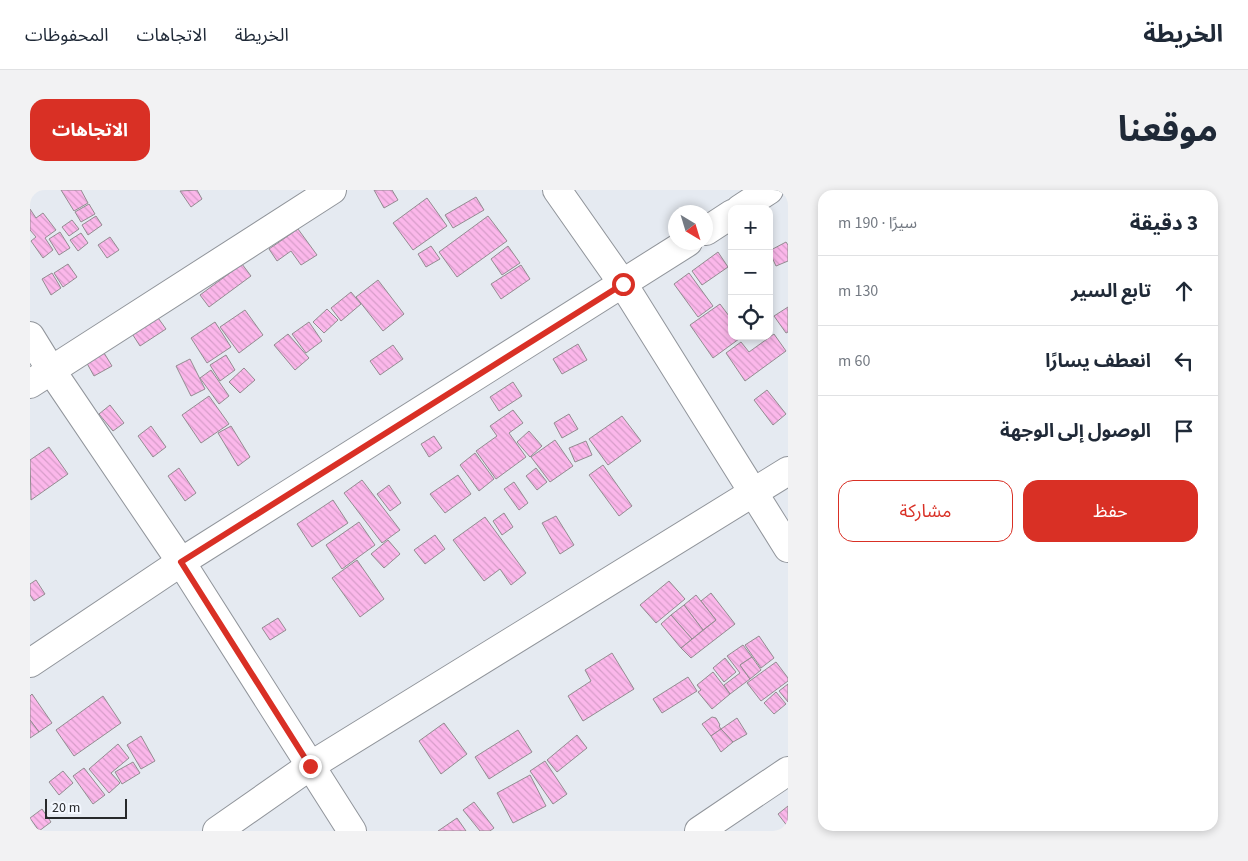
<!DOCTYPE html>
<html lang="ar">
<head>
<meta charset="utf-8">
<style>
	:root { --surface:#fff; --page:#f2f2f3; --text:#1f2937; --muted:#747a83; --line:#e0e1e3; --accent:#d93025 }
	body { margin:0; font-family:"Source Sans 3","Noto Sans Arabic",sans-serif; background:var(--page); color:var(--text); direction:rtl }
	.controls { position:absolute; right:15px; top:15px; display:grid; overflow:hidden; border-radius:10px; box-shadow:0 2px 8px #0003 }
	.controls button { width:45px; height:45px; display:grid; place-items:center; padding:0; border:0; border-bottom:1px solid var(--line); background:var(--surface); color:var(--text); font:25px sans-serif }
	.compass { position:absolute; left:638px; top:15px; width:45px; height:45px; border-radius:50%; background:var(--surface); box-shadow:0 2px 8px #0003; rotate:142deg }
	.scale { position:absolute; left:15px; bottom:12px; width:82px; box-sizing:border-box; padding-left:5px; border:2px solid #27292b; border-top:0; font-size:14px; line-height:18px; white-space:nowrap; color:#27292b; -webkit-text-stroke:4px #f3f7fe; paint-order:stroke }
	.stop { position:absolute; width:15px; height:15px; margin:-11px; border:4px solid #d93025; border-radius:50%; background:#fff }
	.stop.end { background:#d93025; border-color:#fff; box-shadow:0 1px 5px #0008 }
	.list { margin:0; padding:0; list-style:none }
	h2 { display:flex; justify-content:space-between; align-items:center; height:65px; margin:0; padding:0 20px; font-size:21px }
	h2 small { font-size:16px; font-weight:400; color:var(--muted) }
	.list li { display:grid; grid-template-columns:32px 1fr auto; gap:15px; align-items:center; box-sizing:border-box; height:70px; padding:0 20px; border-top:1px solid var(--line) }
	.list b { display:block; font-size:19px; white-space:nowrap }
	.list em { font-size:16px; font-style:normal; color:var(--muted) }
	.actions { display:flex; gap:10px; padding:15px 20px }
	.actions a { flex:1; padding:11px 0; border:1px solid var(--accent); border-radius:15px; text-align:center; font-size:18px; color:var(--accent) }
	.actions .main { background:var(--accent); color:#fff }
	.icon { flex:none; width:28px; height:28px; fill:none; stroke:currentColor; stroke-width:2; stroke-linecap:round; stroke-linejoin:round }
	.map { position:relative; flex:none; width:758px; height:641px; overflow:hidden; direction:ltr; border-radius:15px }
	header { display:flex; align-items:center; gap:30px; box-sizing:border-box; height:70px; padding:0 25px; background:var(--surface); border-bottom:1px solid var(--line) }
	header strong { font-size:24px }
	nav { display:flex; gap:28px; margin-inline-start:auto; font-size:18px }
	.intro { display:flex; align-items:center; justify-content:space-between; box-sizing:border-box; height:120px; padding:0 30px }
	h1 { margin:0; font-size:35px }
	.button { padding:12px 22px; border-radius:15px; background:var(--accent); color:#fff; font-size:18px; font-weight:700 }
	main { display:flex; gap:30px; padding:0 30px }
	aside { flex:1; background:var(--surface); border-radius:15px; box-shadow:0 2px 8px #0003 }
	.map>svg:first-child { display:block }
</style>
</head>
<body>
<header>
<strong>الخريطة</strong>
<nav><a>الخريطة</a><a>الاتجاهات</a><a>المحفوظات</a></nav>
</header>
<div class="intro"><h1>موقعنا</h1><a class="button">الاتجاهات</a></div>
<main>
<aside>
<h2>3 دقيقة<small>سيرًا · 190 m</small></h2>
<ul class="list">
<li><svg class="icon" aria-label="ahead" viewBox="0 0 24 24"><path d="M12 20V5M6 11l6-6 6 6"/></svg><div><b>تابع السير</b></div><em>130 m</em></li>
<li><svg class="icon" aria-label="left" viewBox="0 0 24 24"><path d="M17 20v-9H6M10 6l-5 5 5 5"/></svg><div><b>انعطف يسارًا</b></div><em>60 m</em></li>
<li><svg class="icon" aria-label="arrive" viewBox="0 0 24 24"><path d="M6 21V4h12l-3 4 3 4H6"/></svg><div><b>الوصول إلى الوجهة</b></div></li>
</ul>
<div class="actions"><a class="main">حفظ</a><a>مشاركة</a></div>
</aside>
<div class="map">
<svg width="758" height="641" viewBox="0 0 758 641">
	<defs>
		<pattern id="building-back-hatch" width="6" height="6" patternUnits="userSpaceOnUse" patternTransform="scale(1.25)"><rect width="6" height="6" fill="#fbb7ea"/><path d="M-1 5l2 2M0 0l6 6M5-1l2 2" fill="none" stroke="#d79dc9"/></pattern>
	</defs>
	<rect width="100%" height="100%" fill="#e5eaf1"/>
	<g fill="url(#building-back-hatch)" stroke="#938c91">
		<path d="M31 0H51L58 13 44 21Z"/>
		<path d="M167 0 172 9 161 17 150 1Z"/>
		<path d="M344 0H362L368 10 354 18Z"/>
		<path d="M446 7 454 20 423 38 415 25Z"/>
		<path d="M397 8 417 36 383 60 363 33Z"/>
		<path d="M59 14 65 24 51 32 45 22Z"/>
		<path d="M0 19 6 28 13 23 26 40 15 48 23 60 13 68 1 51 6 47 0 40Z"/>
		<path d="M66 26 72 35 58 45 52 35Z"/>
		<path d="M458 26 477 51 427 87 409 62Z"/>
		<path d="M42 30 49 39 39 46 32 37Z"/>
		<path d="M268 39 287 65 271 75 261 61 247 71 239 59Z"/>
		<path d="M30 42 40 58 29 65 19 49Z"/>
		<path d="M51 43 58 53 48 61 40 50Z"/>
		<path d="M80 47 89 60 77 68 68 55Z"/>
		<path d="M756 52 758 55V71L746 76 739 61Z"/>
		<path d="M401 56 410 69 396 77 388 64Z"/>
		<path d="M478 56 490 73 472 85 461 69Z"/>
		<path d="M688 62 698 77 672 95 662 81Z"/>
		<path d="M38 74 47 87 33 97 24 83Z"/>
		<path d="M212 74 221 86 179 117 170 105Z"/>
		<path d="M491 75 500 89 471 109 461 94Z"/>
		<path d="M22 83 31 98 21 105 12 89Z"/>
		<path d="M659 83 683 116 668 127 644 94Z"/>
		<path d="M348 90 374 124 353 141 326 107Z"/>
		<path d="M321 102 331 114 311 131 301 118Z"/>
		<path d="M690 114 702 130V146H713L683 168 660 135Z"/>
		<path d="M758 117V142L756 143 744 126Z"/>
		<path d="M297 119 308 130 294 143 283 132Z"/>
		<path d="M215 120 233 145 209 163 190 137Z"/>
		<path d="M126 125 136 139 110 156 101 142Z"/>
		<path d="M185 132 201 157 177 173 161 148Z"/>
		<path d="M279 132 292 151 276 163 262 144Z"/>
		<path d="M258 144 279 168 265 180 244 155Z"/>
		<path d="M744 144 756 161 715 191 696 163 711 152 719 162Z"/>
		<path d="M548 154 557 170 532 184 523 169Z"/>
		<path d="M363 155 373 169 350 185 340 171Z"/>
		<path d="M71 158 82 176 64 186 54 168Z"/>
		<path d="M196 165 205 180 190 191 180 175Z"/>
		<path d="M160 169 175 199 161 206 146 176Z"/>
		<path d="M214 178 225 190 210 203 199 192Z"/>
		<path d="M181 180 199 206 189 214 170 188Z"/>
		<path d="M483 192 492 206 469 221 460 207Z"/>
		<path d="M737 200 756 224 743 235 724 210Z"/>
		<path d="M179 206 199 234 171 253 152 225Z"/>
		<path d="M80 215 94 233 83 241 69 224Z"/>
		<path d="M483 220 493 233 479 243 496 267 466 289 446 261 467 246 460 236Z"/>
		<path d="M539 224 548 239 532 248 524 233Z"/>
		<path d="M592 226 611 251 578 275 559 249Z"/>
		<path d="M121 236 136 257 123 267 108 246Z"/>
		<path d="M201 236 220 267 208 276 188 243Z"/>
		<path d="M499 241 512 256 500 267 487 252Z"/>
		<path d="M404 246 412 258 399 267 391 254Z"/>
		<path d="M525 250 543 276 520 292 501 267Z"/>
		<path d="M556 251 562 265 545 272 539 258Z"/>
		<path d="M19 257 38 284 1 310 0 270Z"/>
		<path d="M445 263 464 289 449 301 430 275Z"/>
		<path d="M573 275 602 316 589 326 559 285Z"/>
		<path d="M149 278 166 303 155 311 138 286Z"/>
		<path d="M506 278 517 292 507 300 496 286Z"/>
		<path d="M428 285 441 304 415 323 400 304Z"/>
		<path d="M332 290 370 340 352 353 314 303Z"/>
		<path d="M484 292 498 313 489 320 474 299Z"/>
		<path d="M359 295 371 313 360 321 347 304Z"/>
		<path d="M303 310 318 333 282 357 267 334Z"/>
		<path d="M474 323 483 337 472 345 463 331Z"/>
		<path d="M526 326 544 355 530 364 512 333Z"/>
		<path d="M455 327 496 383 481 395 470 379 454 391 423 350Z"/>
		<path d="M329 332 345 355 312 379 296 355Z"/>
		<path d="M405 345 415 359 395 374 384 360Z"/>
		<path d="M358 350 370 364 354 378 341 364Z"/>
		<path d="M327 370 354 409 330 427 302 388Z"/>
		<path d="M6 390 15 404 4 411 0 405V394Z"/>
		<path d="M639 391 655 409 626 433 610 415Z"/>
		<path d="M681 403 705 434 661 468 651 458 686 430 671 411Z"/>
		<path d="M666 405 686 430 673 440 654 415Z"/>
		<path d="M654 415 673 440 662 449 641 425Z"/>
		<path d="M641 425 662 449 651 458 631 434Z"/>
		<path d="M248 428 256 440 240 450 232 438Z"/>
		<path d="M729 446 744 468 731 478 715 455Z"/>
		<path d="M713 455 722 467 710 475 720 489 700 504 694 495 710 483 697 466Z"/>
		<path d="M582 463 604 499 553 531 538 506 561 491 555 480Z"/>
		<path d="M722 467 731 480 720 489 710 475Z"/>
		<path d="M695 468 706 482 694 492 683 478Z"/>
		<path d="M746 472 758 488V491L731 511 717 493Z"/>
		<path d="M683 482 700 504 682 519 668 502 671 500 667 495Z"/>
		<path d="M658 487 667 501 632 523 623 509Z"/>
		<path d="M758 494V512L749 501Z"/>
		<path d="M746 502 756 514 744 524 734 513Z"/>
		<path d="M2 504 22 533 9 542 0 530V506Z"/>
		<path d="M73 506 91 533 44 566 26 540Z"/>
		<path d="M682 527 686 528 690 535 689 536 691 539 681 546 672 534Z"/>
		<path d="M707 528 717 544 703 552 691 539Z"/>
		<path d="M0 530 9 542 0 548Z"/>
		<path d="M414 533 437 564 411 584 389 551Z"/>
		<path d="M691 539 703 552 691 562 681 546Z"/>
		<path d="M488 540 502 562 459 589 445 567Z"/>
		<path d="M547 545 557 558 527 582 517 570Z"/>
		<path d="M111 546 125 571 111 579 97 555Z"/>
		<path d="M88 554 99 568 81 583 90 593 79 603 59 579Z"/>
		<path d="M515 571 537 604 523 614 500 581Z"/>
		<path d="M103 572 110 583 92 594 85 582Z"/>
		<path d="M54 578 75 605 63 614 43 586Z"/>
		<path d="M33 581 43 593 29 605 19 592Z"/>
		<path d="M500 585 516 616 483 633 467 603Z"/>
		<path d="M444 612 464 638 460 641H450L433 620Z"/>
		<path d="M758 616V637L748 624Z"/>
		<path d="M12 619 21 632 9 641 0 628Z"/>
		<path d="M427 628 436 641H408Z"/>
	</g>
	<g fill="none" stroke-linecap="round" stroke-linejoin="round">
		<defs>
			<g id="minor">
				<path d="M527 0 593 94 758 358"/>
				<path d="M710 19 739 0"/>
				<path d="M676 41 702 24"/>
				<path d="M0 146 21 180 151 372 322 641"/>
				<path d="M0 194 302 0"/>
				<path d="M0 473 151 372 658 52"/>
				<path d="M187 641 280 576 758 281"/>
				<path d="M669 641 758 581"/>
			</g>
		</defs>
		<use href="#minor" stroke="#91959b" stroke-width="30"/>
		<use href="#minor" stroke="#fff" stroke-width="28"/>
	</g>
	<g fill="none" stroke-linecap="round" stroke-linejoin="round">
		<path stroke="#d93025" stroke-width="6" d="M280 576 151 372 593 94"/>
	</g>
</svg>
<div class="controls">
<button>+</button>
<button>−</button>
<button><svg class="icon" aria-label="locate" viewBox="0 0 24 24"><circle cx="12" cy="12" r="6"/><path d="M12 2v4M12 18v4M2 12h4M18 12h4"/></svg></button>
</div>
<svg class="compass" viewBox="-18 -18 36 36"><path d="M0-13l5 13h-10z" fill="#e53935"/><path d="M0 13l5-13h-10z" fill="#747a83"/></svg>
<div class="scale">20 m</div>
<div class="stop" style="left:593px;top:94px"></div>
<div class="stop end" style="left:280px;top:576px"></div>
</div>
</main>
</body>
</html>
